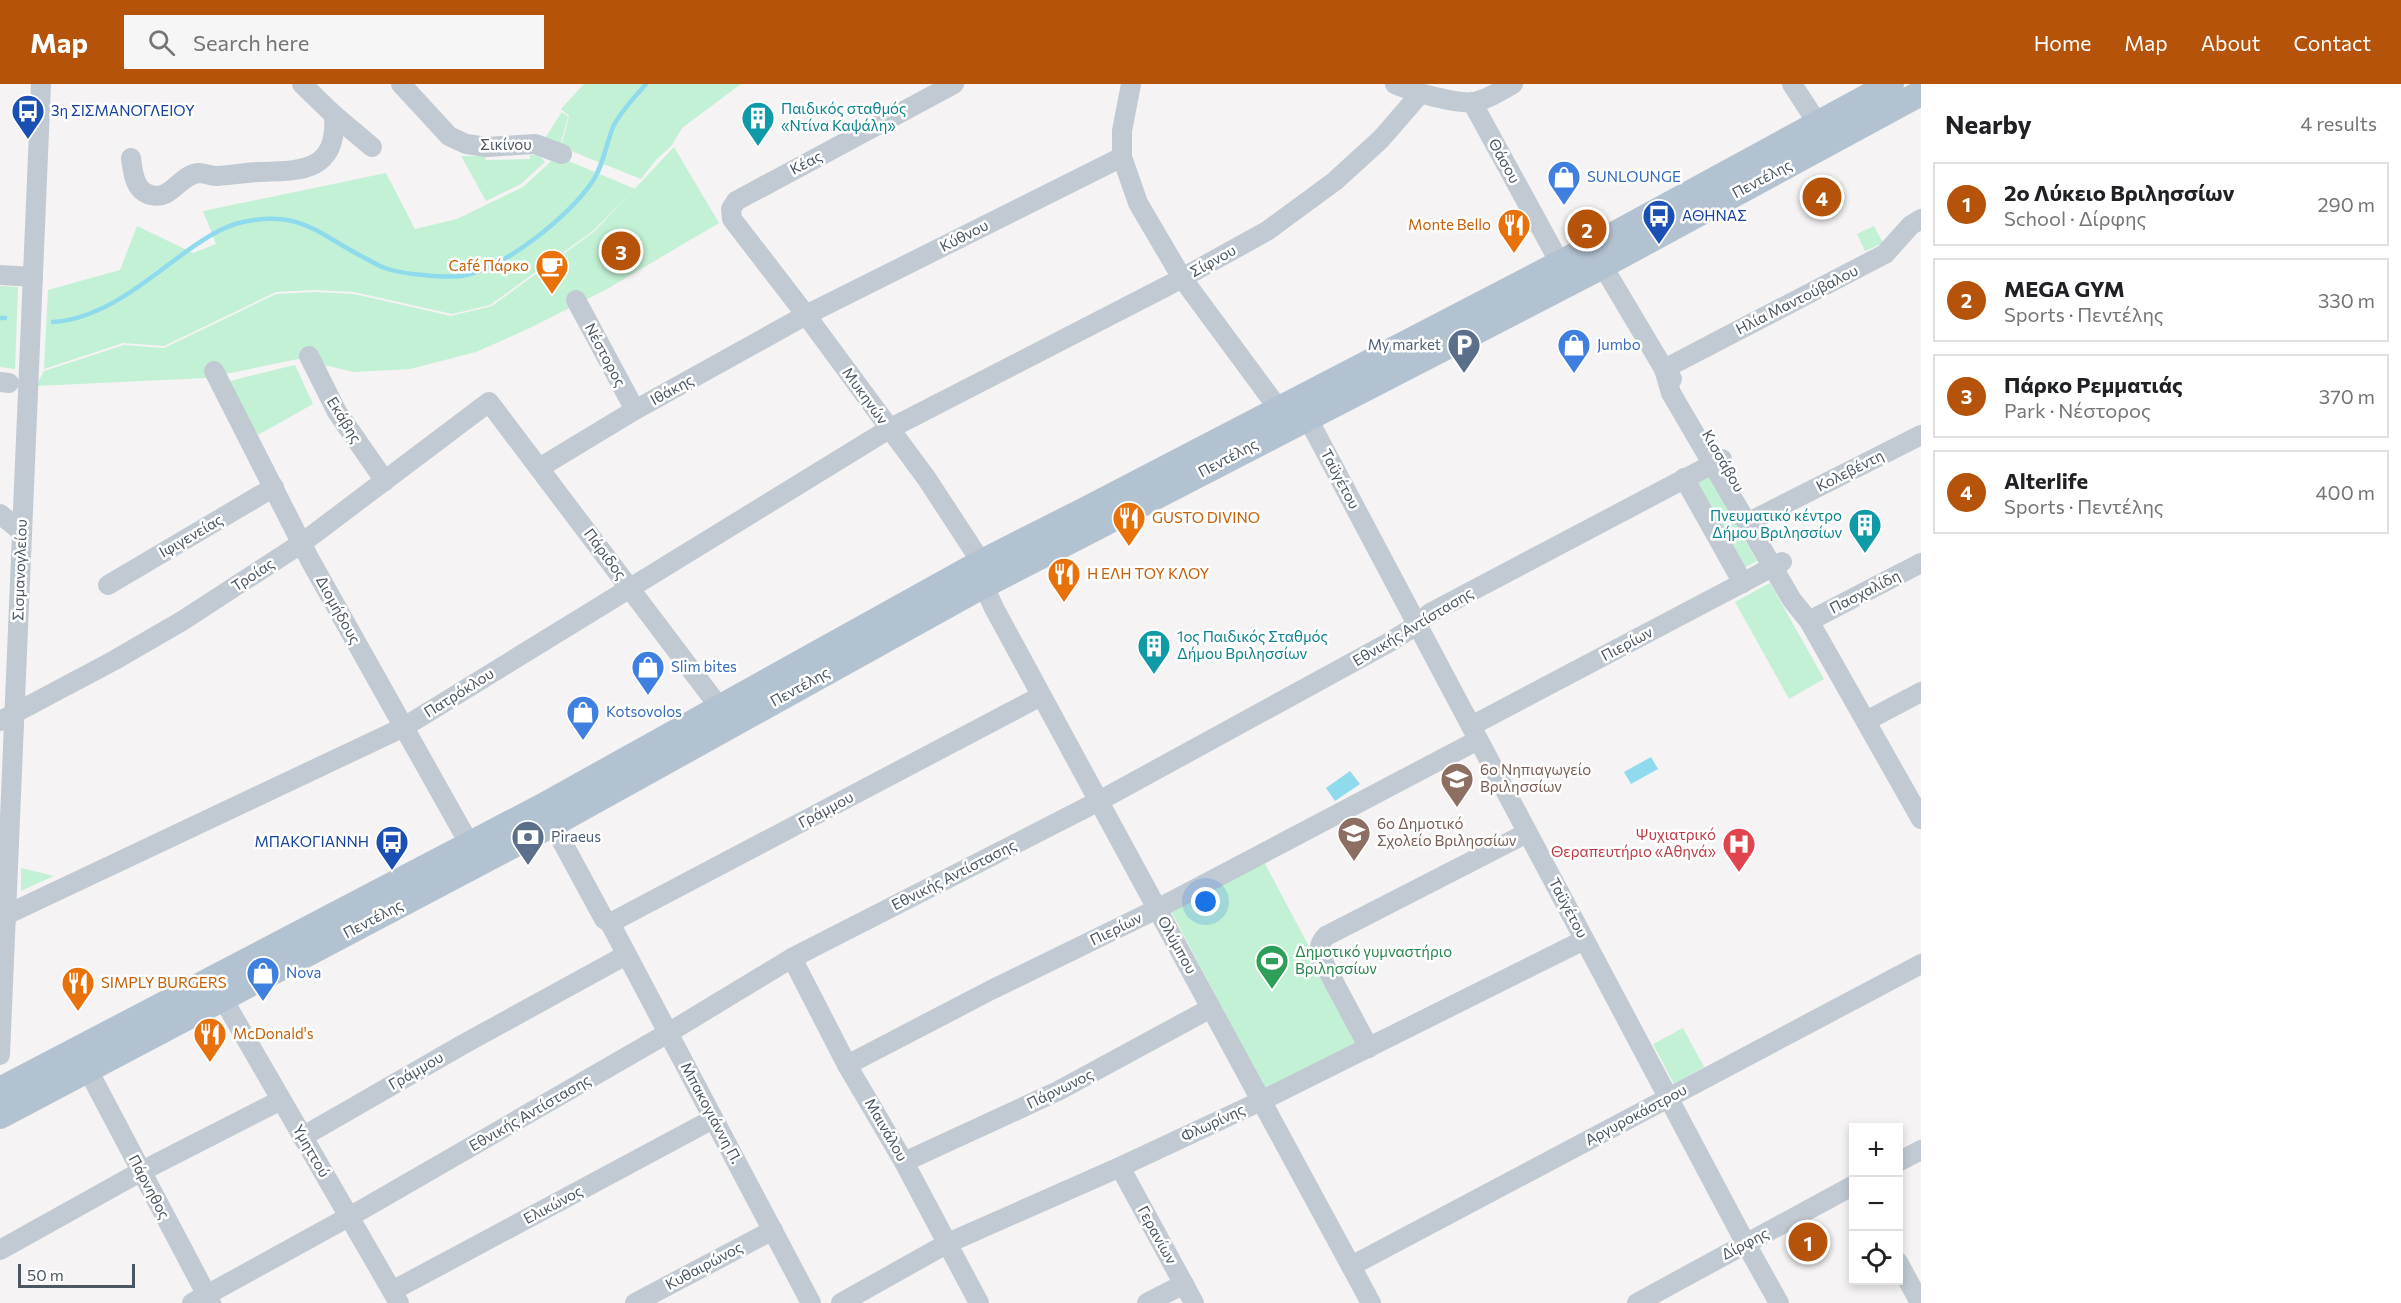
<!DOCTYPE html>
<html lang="en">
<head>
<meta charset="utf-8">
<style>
	:root { --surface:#fff; --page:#f6f6f6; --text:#202124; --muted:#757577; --line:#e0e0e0; --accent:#b45309 }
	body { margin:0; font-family:Commissioner,sans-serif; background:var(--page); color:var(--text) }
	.controls { position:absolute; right:18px; bottom:18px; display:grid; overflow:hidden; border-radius:0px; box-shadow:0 3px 9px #0003 }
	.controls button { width:54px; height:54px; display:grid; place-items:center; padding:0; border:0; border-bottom:2px solid var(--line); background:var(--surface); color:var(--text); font:30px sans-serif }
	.scale { position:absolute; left:18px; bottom:15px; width:117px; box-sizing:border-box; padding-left:6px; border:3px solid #4a5661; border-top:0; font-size:16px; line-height:21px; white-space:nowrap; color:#4a5661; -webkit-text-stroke:4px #fff; paint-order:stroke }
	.you { position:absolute; left:1206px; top:818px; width:21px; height:21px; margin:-15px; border:4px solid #fff; border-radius:50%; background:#1a73e8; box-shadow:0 0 0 9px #1a73e833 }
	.badge { display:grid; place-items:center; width:39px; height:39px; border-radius:50%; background:var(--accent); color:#fff; font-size:20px; font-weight:700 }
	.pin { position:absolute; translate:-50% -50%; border:3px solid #fff; box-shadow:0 2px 6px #0006 }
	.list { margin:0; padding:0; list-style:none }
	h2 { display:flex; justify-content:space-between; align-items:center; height:78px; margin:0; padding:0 24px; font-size:26px }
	h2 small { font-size:20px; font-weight:400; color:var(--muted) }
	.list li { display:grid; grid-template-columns:39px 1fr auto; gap:18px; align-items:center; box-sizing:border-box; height:84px; margin:0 12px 12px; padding:0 12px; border:2px solid var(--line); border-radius:0px }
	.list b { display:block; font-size:22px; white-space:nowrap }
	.list p { margin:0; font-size:20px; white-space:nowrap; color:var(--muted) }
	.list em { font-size:20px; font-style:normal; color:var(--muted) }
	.icon { flex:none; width:33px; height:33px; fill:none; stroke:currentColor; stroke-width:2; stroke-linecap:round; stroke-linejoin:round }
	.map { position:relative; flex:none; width:1921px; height:1219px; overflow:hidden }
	header { display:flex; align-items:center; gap:36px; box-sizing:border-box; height:84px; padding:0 30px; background:var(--accent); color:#fff }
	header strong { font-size:28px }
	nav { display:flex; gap:33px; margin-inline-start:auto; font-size:21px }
	.search { width:420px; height:54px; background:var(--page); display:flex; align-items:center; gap:15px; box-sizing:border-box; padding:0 21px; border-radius:0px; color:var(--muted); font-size:22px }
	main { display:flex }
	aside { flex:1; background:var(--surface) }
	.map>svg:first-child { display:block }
</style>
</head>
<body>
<header>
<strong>Map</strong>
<div class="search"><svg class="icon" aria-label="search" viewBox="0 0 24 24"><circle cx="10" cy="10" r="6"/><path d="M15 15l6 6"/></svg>Search here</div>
<nav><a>Home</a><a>Map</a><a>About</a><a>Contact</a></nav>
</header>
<main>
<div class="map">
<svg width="1921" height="1219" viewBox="0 0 1921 1219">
	<rect width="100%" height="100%" fill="#f5f3f3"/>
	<g fill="#c3f1d5">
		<path d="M584 0H741L682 44 672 61 656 76 641 95 561 63 569 32 561 25Z"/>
		<path d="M562 28 568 33 560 62 545 54Z"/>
		<path d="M674 63 719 139 607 205 530 244 476 268 410 285 354 288 298 275 206 294 36 302 44 287 124 261 164 264 276 210 315 208 354 210 451 232 492 222 595 147Z"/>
		<path d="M530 71H539L545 78 521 100 486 117 461 72H485L486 76 530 75Z"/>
		<path d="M557 72 635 105 593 147 490 221 452 230 354 208 314 206 276 208 164 262 123 259 44 285 48 206 120 186 137 142 193 169 216 160 203 127 386 89 415 145 457 135 523 103Z"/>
		<path d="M1874 142 1883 159 1865 167 1857 150Z"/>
		<path d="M0 202 18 203 15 285 0 283Z"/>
		<path d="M295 281 313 320 258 351 226 298Z"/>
		<path d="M1709 392 1757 477 1742 485 1694 400Z"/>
		<path d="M1770 499 1824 595 1789 615 1735 518Z"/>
		<path d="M1263 776 1360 958 1265 1005 1170 825Z"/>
		<path d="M21 784 54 792 21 807Z"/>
		<path d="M1683 944 1704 983 1674 1000 1653 960Z"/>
	</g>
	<g fill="#90daee">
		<path d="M1651 673 1658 685 1631 700 1624 688Z"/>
		<path d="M1350 687 1360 700 1335 717 1326 704Z"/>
	</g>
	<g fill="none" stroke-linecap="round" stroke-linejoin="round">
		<g stroke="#90daee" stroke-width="4.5">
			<path d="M0 234H5"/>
			<path d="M53 238C104 235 148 195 187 167 204 155 223 142 243 138 299 126 316 148 361 172 369 176 377 181 385 184 400 190 445 194 461 192 502 186 570 132 592 98 603 83 606 60 613 43 620 28 635 13 646 0"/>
		</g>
		<g stroke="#c1cad2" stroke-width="20">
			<path d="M302 0 334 31 372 63"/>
			<path d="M401 0 449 52 466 60 487 63 535 60 562 70"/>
			<path d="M954 0 736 117 731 125 732 135 806 231 927 395 976 470 980 479 984 502 994 524 1371 1219"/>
			<path d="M1131 0 1122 47V73L1138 119 1182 194 1278 324"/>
			<path d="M1395 0C1409 7 1459 21 1474 18 1488 15 1501 7 1513 0"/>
			<path d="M1792 0 1818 40"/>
			<path d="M1472 18 1566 190"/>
			<path d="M131 74C133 88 134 107 151 111 171 117 180 90 199 89 205 89 210 92 217 92 230 91 244 89 258 88 301 87 338 88 334 31"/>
			<path d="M1595 169 1664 285 1672 295"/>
			<path d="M0 191 33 193"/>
			<path d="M576 216 635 326"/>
			<path d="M309 272 337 328 385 397"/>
			<path d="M1664 285 1671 309 1792 516 1809 537 1921 735"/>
			<path d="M1664 285 1885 170 1911 141 1921 135"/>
			<path d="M214 287 310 476 470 761"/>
			<path d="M0 298 9 299"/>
			<path d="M1307 333 1746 1160 1779 1219"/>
			<path d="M539 384 635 326 806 231 1122 73"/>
			<path d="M1684 394 1743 499"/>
			<path d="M0 430 22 448"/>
			<path d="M1747 439 1921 351"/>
			<path d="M108 501 274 403"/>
			<path d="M1809 537 1921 479"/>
			<path d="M0 637 113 577 182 537 302 459 489 318 720 624"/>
			<path d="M1866 637 1921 608"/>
			<path d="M1471 642 1782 478"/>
			<path d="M546 728 604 835 610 839 811 1219"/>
			<path d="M6 831 404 643 889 345 1171 200 1267 147 1335 97 1381 55 1420 10"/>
			<path d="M610 839 1041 612"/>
			<path d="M792 874 847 981 904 1078 979 1219"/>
			<path d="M223 915 399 1219"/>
			<path d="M1369 964 1320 872C1319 863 1320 858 1326 852L1527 749"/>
			<path d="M0 971 41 0"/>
			<path d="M847 981 991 906 1157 825 1478 656"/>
			<path d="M88 986 211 1219"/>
			<path d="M302 1053 462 961 626 871"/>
			<path d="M904 1078 1058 1007 1211 924"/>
			<path d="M1898 1078 1921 1066"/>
			<path d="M1120 1083 1194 1219"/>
			<path d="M0 1166 140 1088 281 1016"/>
			<path d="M1898 1178 1920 1219"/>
			<path d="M1351 1182 1921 880"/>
			<path d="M392 1207 713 1035"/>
			<path d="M192 1219 363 1125 668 949 792 874 1099 717 1388 559 1417 541 1430 529 1722 375"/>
			<path d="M635 1219 773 1146"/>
			<path d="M841 1219 948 1159 1120 1083 1261 1017 1584 856"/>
			<path d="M1147 1219 1184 1200"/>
			<path d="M1637 1219 1854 1101"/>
		</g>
		<g stroke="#b3c2d1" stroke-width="26">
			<path d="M0 1006 543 722 980 479 1083 427 1591 163 1891 0"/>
			<path d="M0 1032 553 740 975 506 1589 189 1921 9"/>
		</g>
	</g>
	<defs>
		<symbol id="bus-pin" viewBox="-11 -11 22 30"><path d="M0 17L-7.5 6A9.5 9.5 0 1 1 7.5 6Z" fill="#1a4fb4" stroke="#fff"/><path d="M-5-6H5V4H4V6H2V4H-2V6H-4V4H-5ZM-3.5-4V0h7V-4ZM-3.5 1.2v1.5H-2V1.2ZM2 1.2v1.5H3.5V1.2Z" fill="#fff"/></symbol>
		<symbol id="building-pin" viewBox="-11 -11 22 30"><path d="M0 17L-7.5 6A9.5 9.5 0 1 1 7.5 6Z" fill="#0f9aa8" stroke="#fff"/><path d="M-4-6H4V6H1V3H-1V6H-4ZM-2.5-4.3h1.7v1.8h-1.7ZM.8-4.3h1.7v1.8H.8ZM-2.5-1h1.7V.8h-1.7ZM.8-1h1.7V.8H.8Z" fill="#fff"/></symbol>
		<symbol id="shop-pin" viewBox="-11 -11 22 30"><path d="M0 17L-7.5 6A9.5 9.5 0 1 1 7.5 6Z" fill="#3f7fe0" stroke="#fff"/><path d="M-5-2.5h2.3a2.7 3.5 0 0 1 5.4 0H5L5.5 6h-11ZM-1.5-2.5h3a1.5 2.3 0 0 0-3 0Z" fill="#fff"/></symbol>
		<symbol id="restaurant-pin" viewBox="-11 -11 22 30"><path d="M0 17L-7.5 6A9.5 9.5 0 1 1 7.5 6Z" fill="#e8710a" stroke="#fff"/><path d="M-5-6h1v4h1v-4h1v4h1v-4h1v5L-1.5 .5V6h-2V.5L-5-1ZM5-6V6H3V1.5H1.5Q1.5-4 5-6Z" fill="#fff"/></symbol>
		<symbol id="cafe-pin" viewBox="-11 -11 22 30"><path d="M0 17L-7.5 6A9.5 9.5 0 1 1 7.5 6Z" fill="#e8710a" stroke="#fff"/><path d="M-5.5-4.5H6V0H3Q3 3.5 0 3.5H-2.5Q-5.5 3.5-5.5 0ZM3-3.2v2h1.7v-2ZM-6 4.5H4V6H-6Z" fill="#fff"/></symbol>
		<symbol id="parking-pin" viewBox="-11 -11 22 30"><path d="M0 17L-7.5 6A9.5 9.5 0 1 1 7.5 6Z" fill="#5c6f8a" stroke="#fff"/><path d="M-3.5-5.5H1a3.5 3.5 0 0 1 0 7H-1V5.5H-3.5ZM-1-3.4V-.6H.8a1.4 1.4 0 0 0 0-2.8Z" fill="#fff"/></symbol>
		<symbol id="school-pin" viewBox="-11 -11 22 30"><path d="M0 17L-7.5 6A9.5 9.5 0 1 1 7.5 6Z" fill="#8d6e63" stroke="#fff"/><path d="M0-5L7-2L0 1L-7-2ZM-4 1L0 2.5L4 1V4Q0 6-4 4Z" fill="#fff"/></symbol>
		<symbol id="bank-pin" viewBox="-11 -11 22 30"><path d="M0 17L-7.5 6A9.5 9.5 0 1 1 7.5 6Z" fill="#5c6f8a" stroke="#fff"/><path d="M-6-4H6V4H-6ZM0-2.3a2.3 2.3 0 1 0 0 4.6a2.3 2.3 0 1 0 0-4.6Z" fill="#fff"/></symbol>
		<symbol id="hospital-pin" viewBox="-11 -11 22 30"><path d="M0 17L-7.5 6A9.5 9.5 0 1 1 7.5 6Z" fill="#e0444e" stroke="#fff"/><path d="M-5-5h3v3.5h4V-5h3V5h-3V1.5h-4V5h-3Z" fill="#fff"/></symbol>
		<symbol id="stadium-pin" viewBox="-11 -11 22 30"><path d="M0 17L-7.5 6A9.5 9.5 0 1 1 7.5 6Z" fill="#2e9e5b" stroke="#fff"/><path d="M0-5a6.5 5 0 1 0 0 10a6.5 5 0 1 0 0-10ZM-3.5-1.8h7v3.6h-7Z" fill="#fff"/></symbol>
	</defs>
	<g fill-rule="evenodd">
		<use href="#bus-pin" x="9" y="8" width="38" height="52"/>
		<use href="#building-pin" x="739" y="15" width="38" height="52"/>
		<use href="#shop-pin" x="1545" y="74" width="38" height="52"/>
		<use href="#bus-pin" x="1640" y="113" width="38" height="52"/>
		<use href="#restaurant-pin" x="1495" y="122" width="38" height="52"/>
		<use href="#cafe-pin" x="533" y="163" width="38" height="52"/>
		<use href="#parking-pin" x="1445" y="242" width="38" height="52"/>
		<use href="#shop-pin" x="1555" y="242" width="38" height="52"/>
		<use href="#restaurant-pin" x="1110" y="415" width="38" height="52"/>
		<use href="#building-pin" x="1846" y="422" width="38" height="52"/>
		<use href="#restaurant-pin" x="1045" y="471" width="38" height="52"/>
		<use href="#building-pin" x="1135" y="543" width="38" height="52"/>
		<use href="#shop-pin" x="629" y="564" width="38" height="52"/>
		<use href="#shop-pin" x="564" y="609" width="38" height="52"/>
		<use href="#school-pin" x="1438" y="676" width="38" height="52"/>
		<use href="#school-pin" x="1335" y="730" width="38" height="52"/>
		<use href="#bank-pin" x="509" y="734" width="38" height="52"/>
		<use href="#bus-pin" x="373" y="739" width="38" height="52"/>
		<use href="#hospital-pin" x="1720" y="741" width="38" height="52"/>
		<use href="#stadium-pin" x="1253" y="858" width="38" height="52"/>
		<use href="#shop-pin" x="244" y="870" width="38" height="52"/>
		<use href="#restaurant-pin" x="59" y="880" width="38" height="52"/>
		<use href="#restaurant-pin" x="191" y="931" width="38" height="52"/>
	</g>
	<g text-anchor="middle" stroke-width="5" stroke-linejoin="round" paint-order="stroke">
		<g font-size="15" fill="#0d838f" stroke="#fff" text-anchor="start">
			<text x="781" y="30">Παιδικός σταθμός<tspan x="781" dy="17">«Ντίνα Καψάλη»</tspan></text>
			<text x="1842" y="437" text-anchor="end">Πνευματικό κέντρο<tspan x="1842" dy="17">Δήμου Βριλησσίων</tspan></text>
			<text x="1177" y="558">1ος Παιδικός Σταθμός<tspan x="1177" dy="17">Δήμου Βριλησσίων</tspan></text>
		</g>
		<g font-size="15" fill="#164399" stroke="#fff" text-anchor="start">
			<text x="51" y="32">3η ΣΙΣΜΑΝΟΓΛΕΙΟΥ</text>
			<text x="1682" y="137">ΑΘΗΝΑΣ</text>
			<text x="369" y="763" text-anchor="end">ΜΠΑΚΟΓΙΑΝΝΗ</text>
		</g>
		<g font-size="15" fill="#4a5661" stroke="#fff">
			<text x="506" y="66">Σικίνου</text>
			<text transform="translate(1504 77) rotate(61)" y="5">Θάσου</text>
			<text transform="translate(806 79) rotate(-28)" y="5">Κέας</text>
			<text transform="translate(1762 95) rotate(-28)" y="5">Πεντέλης</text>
			<text transform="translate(964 152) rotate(-27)" y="5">Κύθνου</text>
			<text transform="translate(1213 177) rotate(-29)" y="5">Σίφνου</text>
			<text transform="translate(1797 216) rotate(-27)" y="5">Ηλία Μαντούβαλου</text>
			<text transform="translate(605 271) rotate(62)" y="5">Νέστορος</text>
			<text transform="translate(672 306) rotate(-29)" y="5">Ιθάκης</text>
			<text transform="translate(865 312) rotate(54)" y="5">Μυκηνών</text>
			<text transform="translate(344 336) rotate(58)" y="5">Εκάβης</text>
			<text transform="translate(1228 374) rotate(-28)" y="5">Πεντέλης</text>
			<text transform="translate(1723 377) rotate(60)" y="5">Κισσάβου</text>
			<text transform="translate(1850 387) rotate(-27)" y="5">Κολεβέντη</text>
			<text transform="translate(1340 395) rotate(62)" y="5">Ταϋγέτου</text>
			<text transform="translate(191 452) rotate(-30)" y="5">Ιφιγενείας</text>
			<text transform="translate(605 470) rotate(53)" y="5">Πάριδος</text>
			<text transform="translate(20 486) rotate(-88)" y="5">Σισμανογλείου</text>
			<text transform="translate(253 491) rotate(-33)" y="5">Τροίας</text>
			<text transform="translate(1865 508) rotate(-27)" y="5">Πασχαλίδη</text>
			<text transform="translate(338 526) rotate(61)" y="5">Διομήδους</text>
			<text transform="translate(1413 543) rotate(-31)" y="5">Εθνικής Αντίστασης</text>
			<text transform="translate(1627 560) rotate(-28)" y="5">Πιερίων</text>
			<text transform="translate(800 603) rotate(-29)" y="5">Πεντέλης</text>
			<text transform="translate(459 609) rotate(-32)" y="5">Πατρόκλου</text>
			<text transform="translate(826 726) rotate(-28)" y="5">Γράμμου</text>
			<text transform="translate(954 791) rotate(-27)" y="5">Εθνικής Αντίστασης</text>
			<text transform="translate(1568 824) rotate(62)" y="5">Ταϋγέτου</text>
			<text transform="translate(373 835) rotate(-28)" y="5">Πεντέλης</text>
			<text transform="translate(1116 845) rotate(-26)" y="5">Πιερίων</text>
			<text transform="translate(1177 861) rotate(61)" y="5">Ολύμπου</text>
			<text transform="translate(416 987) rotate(-30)" y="5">Γράμμου</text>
			<text transform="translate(1060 1005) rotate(-26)" y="5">Πάρνωνος</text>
			<text transform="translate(530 1029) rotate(-30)" y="5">Εθνικής Αντίστασης</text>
			<text transform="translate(711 1029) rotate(62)" y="5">Μπακογιάννη Π.</text>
			<text transform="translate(1636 1031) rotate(-28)" y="5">Αργυροκάστρου</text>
			<text transform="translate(1213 1039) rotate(-25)" y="5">Φλωρίνης</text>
			<text transform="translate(886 1046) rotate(60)" y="5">Μαινάλου</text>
			<text transform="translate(311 1067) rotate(60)" y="5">Υμηττού</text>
			<text transform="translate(149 1103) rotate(62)" y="5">Πάρνηθος</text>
			<text transform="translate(553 1121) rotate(-28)" y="5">Ελικώνος</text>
			<text transform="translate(1157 1151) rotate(61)" y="5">Γερανίων</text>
			<text transform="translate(1745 1160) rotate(-28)" y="5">Δίρφης</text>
			<text transform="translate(704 1182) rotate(-28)" y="5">Κυθαιρώνος</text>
		</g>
		<g font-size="15" fill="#366cbe" stroke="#fff" text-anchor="start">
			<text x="1587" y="98">SUNLOUNGE</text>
			<text x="1597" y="266">Jumbo</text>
			<text x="671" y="588">Slim bites</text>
			<text x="606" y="633">Kotsovolos</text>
			<text x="286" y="894">Nova</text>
		</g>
		<g font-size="15" fill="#c56008" stroke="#fff" text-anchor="start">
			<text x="1491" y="146" text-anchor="end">Monte Bello</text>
			<text x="529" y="187" text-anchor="end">Café Πάρκο</text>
			<text x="1152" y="439">GUSTO DIVINO</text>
			<text x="1087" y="495">Η ΕΛΗ ΤΟΥ ΚΛΟΥ</text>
			<text x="101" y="904">SIMPLY BURGERS</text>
			<text x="233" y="955">McDonald's</text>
		</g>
		<g font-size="15" fill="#4e5e75" stroke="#fff" text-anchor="end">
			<text x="1441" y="266">My market</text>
			<text x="551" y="758" text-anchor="start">Piraeus</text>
		</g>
		<g font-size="15" fill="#785e54" stroke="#fff" text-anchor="start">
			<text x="1480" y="691">6ο Νηπιαγωγείο<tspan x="1480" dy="17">Βριλησσίων</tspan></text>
			<text x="1377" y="745">6ο Δημοτικό<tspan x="1377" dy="17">Σχολείο Βριλησσίων</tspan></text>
		</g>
		<g font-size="15" fill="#be3a42" stroke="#fff" text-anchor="end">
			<text x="1716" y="756">Ψυχιατρικό<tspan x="1716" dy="17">Θεραπευτήριο «Αθηνά»</tspan></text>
		</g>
		<g font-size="15" fill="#27864d" stroke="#fff" text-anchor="start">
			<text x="1295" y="873">Δημοτικό γυμναστήριο<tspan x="1295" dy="17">Βριλησσίων</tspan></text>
		</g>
	</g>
</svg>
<div class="controls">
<button>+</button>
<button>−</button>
<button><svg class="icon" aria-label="locate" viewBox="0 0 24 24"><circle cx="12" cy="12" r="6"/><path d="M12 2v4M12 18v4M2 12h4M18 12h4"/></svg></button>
</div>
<div class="scale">50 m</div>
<div class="you"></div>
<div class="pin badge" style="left:1808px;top:1158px">1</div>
<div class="pin badge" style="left:1587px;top:145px">2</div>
<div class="pin badge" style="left:621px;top:167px">3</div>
<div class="pin badge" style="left:1822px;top:113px">4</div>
</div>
<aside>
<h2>Nearby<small>4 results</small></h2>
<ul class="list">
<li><span class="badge">1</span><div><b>2ο Λύκειο Βριλησσίων</b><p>School · Δίρφης</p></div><em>290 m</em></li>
<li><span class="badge">2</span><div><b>ΜEGA GYM</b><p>Sports · Πεντέλης</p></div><em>330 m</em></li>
<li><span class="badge">3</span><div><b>Πάρκο Ρεμματιάς</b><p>Park · Νέστορος</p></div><em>370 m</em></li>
<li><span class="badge">4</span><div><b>Alterlife</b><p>Sports · Πεντέλης</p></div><em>400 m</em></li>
</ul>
</aside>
</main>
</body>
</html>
